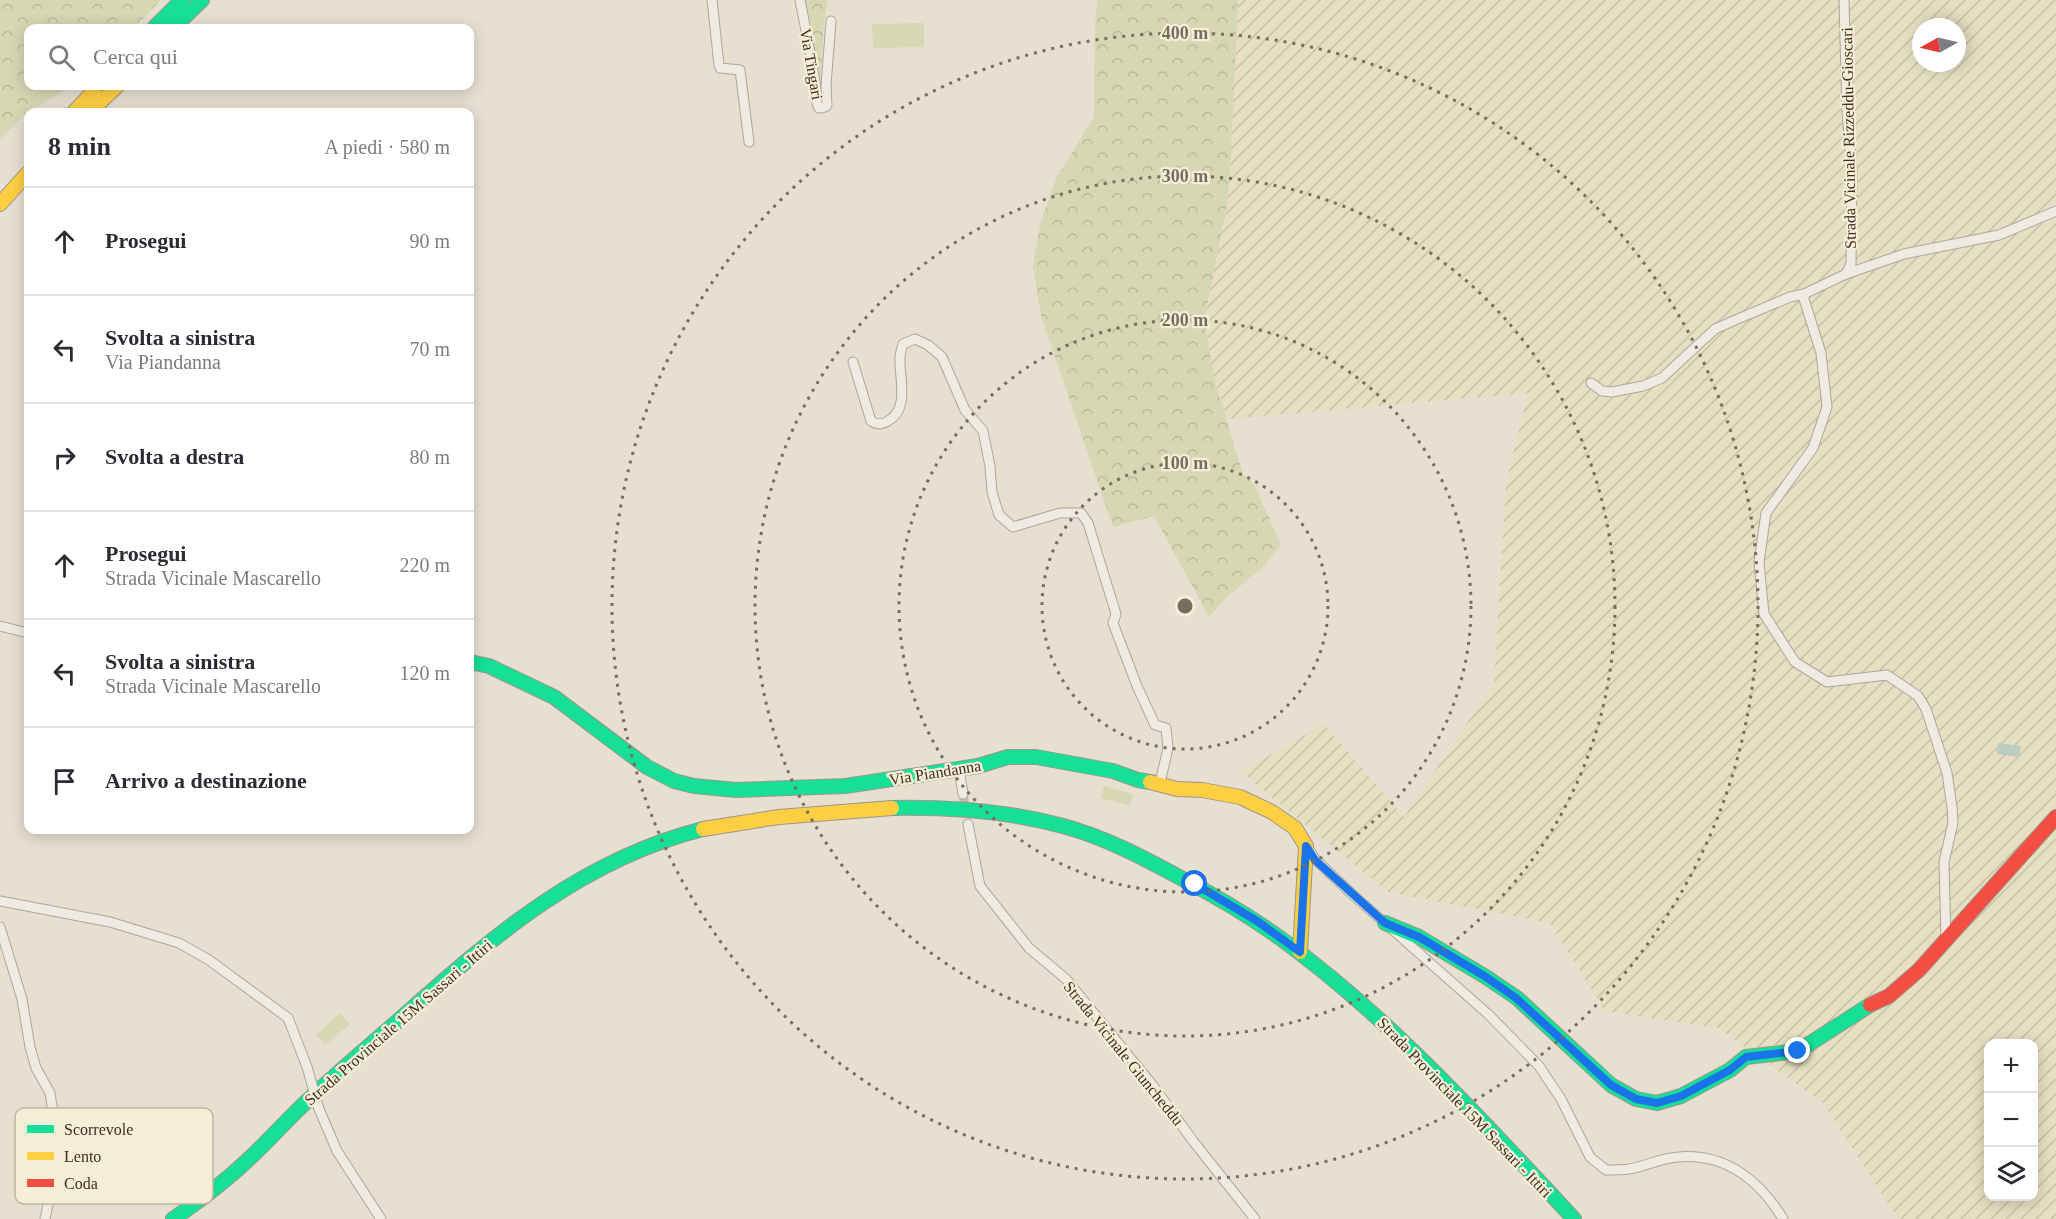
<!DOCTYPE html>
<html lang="it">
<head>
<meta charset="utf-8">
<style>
	:root { --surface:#fff; --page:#f2f2f3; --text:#2b2b33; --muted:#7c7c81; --line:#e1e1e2 }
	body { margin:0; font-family:"Times New Roman",serif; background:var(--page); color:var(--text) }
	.controls { position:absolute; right:18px; bottom:18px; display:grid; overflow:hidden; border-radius:12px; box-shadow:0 3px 15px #0003 }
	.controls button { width:54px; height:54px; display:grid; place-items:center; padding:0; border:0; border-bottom:2px solid var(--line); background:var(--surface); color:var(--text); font:30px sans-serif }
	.compass { position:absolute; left:1912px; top:18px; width:54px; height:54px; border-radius:50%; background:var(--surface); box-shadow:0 3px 15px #0003; rotate:262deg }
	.stop { position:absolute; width:18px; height:18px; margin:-14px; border:4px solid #1a73e8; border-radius:50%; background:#fff }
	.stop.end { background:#1a73e8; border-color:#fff; box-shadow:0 2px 6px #0008 }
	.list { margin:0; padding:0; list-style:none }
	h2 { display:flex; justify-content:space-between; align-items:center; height:78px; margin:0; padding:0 24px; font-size:26px }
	h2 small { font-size:20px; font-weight:400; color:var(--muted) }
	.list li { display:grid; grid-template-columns:39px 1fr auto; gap:18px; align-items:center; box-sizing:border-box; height:108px; padding:0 24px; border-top:2px solid var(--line) }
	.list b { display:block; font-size:22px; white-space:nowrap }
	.list p { margin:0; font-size:20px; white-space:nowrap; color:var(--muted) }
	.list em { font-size:20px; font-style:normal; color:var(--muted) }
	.icon { flex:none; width:33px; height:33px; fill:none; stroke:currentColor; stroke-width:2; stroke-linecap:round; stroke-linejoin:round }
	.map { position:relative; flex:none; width:2056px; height:1219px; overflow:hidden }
	.search { position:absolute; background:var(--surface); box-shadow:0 3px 15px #0003; left:24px; top:24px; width:450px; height:66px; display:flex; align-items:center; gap:15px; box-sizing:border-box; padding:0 21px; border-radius:12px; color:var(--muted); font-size:22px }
	.panel { position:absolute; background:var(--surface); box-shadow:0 3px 15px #0003; left:24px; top:108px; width:450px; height:726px; border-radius:12px }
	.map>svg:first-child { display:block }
</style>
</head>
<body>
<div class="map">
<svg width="2056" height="1219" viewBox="0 0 2056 1219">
	<defs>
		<pattern id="farmland-furrows" width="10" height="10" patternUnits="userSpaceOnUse" patternTransform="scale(1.5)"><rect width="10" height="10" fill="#e6dfc2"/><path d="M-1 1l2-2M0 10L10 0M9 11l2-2" fill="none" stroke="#c6c0a6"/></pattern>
		<pattern id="forest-crowns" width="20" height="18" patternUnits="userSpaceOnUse" patternTransform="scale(1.5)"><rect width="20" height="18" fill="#d6d7b3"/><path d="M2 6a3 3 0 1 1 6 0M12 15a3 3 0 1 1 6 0" fill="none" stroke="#b9b99a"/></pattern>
	</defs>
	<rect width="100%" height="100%" fill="#e7e0d1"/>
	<path fill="url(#farmland-furrows)" fill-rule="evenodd" d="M1238 0H2056V1219H1898L1823 1103 1718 1028 1605 1011 1550 923 1388 892 1241 772 1324 724 1404 817 1494 683 1506 482 1528 393 1227 419 1215 382 1204 321 1227 206 1230 173ZM1921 27H1957V63H1921ZM1988 1044H2034V1196H1988Z"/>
	<g fill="url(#forest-crowns)">
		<path d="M0 0H161L134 28H28V86H72L28 112 0 139Z"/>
		<path d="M803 0H828L824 22 820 86Z"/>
		<path d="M1097 0H1238L1230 173 1227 206 1204 320 1215 382 1243 474 1254 484 1281 545 1264 566 1226 598 1209 617 1154 516 1113 527 1041 316 1033 266 1040 224 1057 177 1094 117 1095 28Z"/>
	</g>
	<g fill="#d6d7b3">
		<path d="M924 23V47L873 48 872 24Z"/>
		<path d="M1104 786 1133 794 1130 806 1101 798Z"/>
		<path d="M340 1013 350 1024 325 1045 316 1035Z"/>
	</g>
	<path fill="#bcccc2" d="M1998 743 2021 746 2019 757 1997 754Z"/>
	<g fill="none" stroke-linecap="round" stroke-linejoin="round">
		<path stroke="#c5bcae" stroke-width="9" stroke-dasharray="9 4.5" stroke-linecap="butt" d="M963 794 968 824"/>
		<defs>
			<g id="street">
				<path d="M712 0 719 65 720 68 740 70 749 142"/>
				<path d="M800 0C806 30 812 60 816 90 817 97 815 102 819 108L825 107 827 105 826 85 831 21"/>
				<path d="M1844 0 1847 113 1852 169 1851 264 1846 274"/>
				<path d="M1804 294V299L1821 353 1827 407 1813 448 1766 513 1759 562 1764 614 1795 662 1827 682 1887 675 1918 696 1926 709 1947 773 1952 807 1953 823 1944 862 1946 940"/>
				<path d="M853 362 871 421C877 425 882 425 888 421 910 409 899 378 900 358 900 353 902 348 903 344L915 339 928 345 942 357 965 410 983 431 990 466 992 492 999 515 1013 527 1060 513H1081L1088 523 1116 614 1113 623 1137 686 1155 725 1166 728 1168 748 1160 783"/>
				<path d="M1591 383 1602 391 1612 392 1643 386 1662 378 1715 329 1740 318 1790 297 1804 294 1846 274 1904 254 1999 235 2056 211"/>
				<path d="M0 626 28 633"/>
				<path d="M959 769 963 794"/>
				<path d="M968 824 980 886 1029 948 1066 979 1154 1087 1193 1141 1255 1219"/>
				<path d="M1307 847 1315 859 1352 894 1488 1014 1539 1066 1561 1099 1590 1157 1606 1170C1614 1170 1622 1170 1629 1169 1646 1166 1661 1158 1678 1157 1726 1153 1760 1181 1783 1219"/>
				<path d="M0 901 110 922 179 943 209 960 288 1018 307 1067"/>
				<path d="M0 927 22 999 30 1047 36 1068 50 1093 54 1119 57 1147 56 1167 45 1219"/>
				<path d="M319 1109 337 1151 381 1219"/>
			</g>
			<g id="fast">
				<path d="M154 28 182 0"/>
				<path d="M173 28 202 0"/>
				<path d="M470 662 489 666 554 697 647 767 674 781 694 786 736 790 845 786 978 766 1008 757H1036L1113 771 1138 780 1150 782"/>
				<path d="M892 808C949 807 1008 811 1063 826 1104 837 1142 857 1179 877 1214 895 1248 915 1280 938 1390 1018 1481 1119 1574 1219"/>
				<path d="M1385 923 1419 937 1486 977 1517 998 1611 1085 1636 1099 1657 1103 1681 1096 1730 1070 1746 1057 1798 1051 1870 1005"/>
				<path d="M173 1219C201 1200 227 1180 251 1157 270 1139 287 1120 306 1102 339 1071 374 1042 408 1012 497 933 584 859 703 829"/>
			</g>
			<g id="slow">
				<path d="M74 112 94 91"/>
				<path d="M90 112 117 86"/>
				<path d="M0 204 28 173"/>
				<path d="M1150 782 1177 789 1202 790 1240 797 1272 812 1295 828 1306 846 1300 952"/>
				<path d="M703 829 779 817 892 808"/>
			</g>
			<path id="jam" d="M1870 1005 1889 996 1919 970 2056 817"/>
		</defs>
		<use href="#street" stroke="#ada599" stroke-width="11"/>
		<use href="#fast" stroke="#9c958a" stroke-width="16"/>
		<use href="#slow" stroke="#9c958a" stroke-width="16"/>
		<use href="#jam" stroke="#9c958a" stroke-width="16"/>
		<use href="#street" stroke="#efebe3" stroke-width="9"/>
		<use href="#fast" stroke="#16e098" stroke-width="14"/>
		<use href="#slow" stroke="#ffcf43" stroke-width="14"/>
		<use href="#jam" stroke="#f24e42" stroke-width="14"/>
		<defs>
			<path id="street-bridge" d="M307 1067 319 1109"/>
		</defs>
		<use href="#street-bridge" stroke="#ada599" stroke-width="11" stroke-linecap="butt"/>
		<use href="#street-bridge" stroke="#efebe3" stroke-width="9"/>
	</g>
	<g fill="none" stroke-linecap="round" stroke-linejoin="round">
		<path stroke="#1a73e8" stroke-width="8" d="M1195 884 1257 921 1300 952 1306 846 1315 860 1385 923 1419 937 1486 977 1516 998 1611 1085 1636 1099 1657 1103 1681 1096 1730 1070 1746 1057 1798 1051"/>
	</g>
	<g fill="none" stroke="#786c5e" stroke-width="3" stroke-dasharray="3 6">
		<circle cx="1185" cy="606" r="143"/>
		<circle cx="1185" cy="606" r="286"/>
		<circle cx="1185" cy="606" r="430"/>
		<circle cx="1185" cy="606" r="573"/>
	</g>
	<g text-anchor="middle" stroke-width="4.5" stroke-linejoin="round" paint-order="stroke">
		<g font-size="16" fill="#3d2e20" stroke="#f7eed8">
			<text transform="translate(812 64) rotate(80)" y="6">Via Tingari</text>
			<text transform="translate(1848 138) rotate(-91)" y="6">Strada Vicinale Rizzeddu-Gioscari</text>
			<text transform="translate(935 772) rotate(-9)" y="6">Via Piandanna</text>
			<text transform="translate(398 1022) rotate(-41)" y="6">Strada Provinciale 15M Sassari - Ittiri</text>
			<text transform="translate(1124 1053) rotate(51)" y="6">Strada Vicinale Giuncheddu</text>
			<text transform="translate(1465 1107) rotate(46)" y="6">Strada Provinciale 15M Sassari - Ittiri</text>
		</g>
	</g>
	<rect x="15" y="1108" width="198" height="96" rx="9" fill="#f7eed8" stroke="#bfb4a1" stroke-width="1.5"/>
	<rect x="27" y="1125" width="27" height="8" fill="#16e098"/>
	<rect x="27" y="1152" width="27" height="8" fill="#ffcf43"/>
	<rect x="27" y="1179" width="27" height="8" fill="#f24e42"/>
	<g font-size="16" fill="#3d2e20">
		<text x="64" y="1135">Scorrevole</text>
		<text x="64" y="1162">Lento</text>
		<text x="64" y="1189">Coda</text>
	</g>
	<circle cx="1185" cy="606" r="9" fill="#786c5e" stroke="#f7eed8" stroke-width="3"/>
	<g font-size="18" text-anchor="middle" font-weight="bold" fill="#786c5e" stroke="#f7eed8" stroke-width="4.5" stroke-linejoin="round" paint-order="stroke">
		<text x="1185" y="39">400 m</text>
		<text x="1185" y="182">300 m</text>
		<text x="1185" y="326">200 m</text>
		<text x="1185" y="469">100 m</text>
	</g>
</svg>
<div class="controls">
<button>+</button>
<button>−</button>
<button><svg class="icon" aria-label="layers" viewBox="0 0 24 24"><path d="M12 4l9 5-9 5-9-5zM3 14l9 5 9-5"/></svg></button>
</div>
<svg class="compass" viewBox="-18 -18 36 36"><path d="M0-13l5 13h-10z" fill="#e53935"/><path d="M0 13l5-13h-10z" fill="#7c7c81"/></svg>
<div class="stop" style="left:1195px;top:884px"></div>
<div class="stop end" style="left:1798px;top:1051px"></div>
<div class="search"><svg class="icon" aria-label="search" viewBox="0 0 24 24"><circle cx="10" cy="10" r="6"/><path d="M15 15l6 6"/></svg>Cerca qui</div>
<section class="panel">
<h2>8 min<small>A piedi · 580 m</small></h2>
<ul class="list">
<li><svg class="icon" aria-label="ahead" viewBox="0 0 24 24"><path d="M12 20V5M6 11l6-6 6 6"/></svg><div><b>Prosegui</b></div><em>90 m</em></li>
<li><svg class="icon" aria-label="left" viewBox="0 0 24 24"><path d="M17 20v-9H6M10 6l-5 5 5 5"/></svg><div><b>Svolta a sinistra</b><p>Via Piandanna</p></div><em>70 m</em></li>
<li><svg class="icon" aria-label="right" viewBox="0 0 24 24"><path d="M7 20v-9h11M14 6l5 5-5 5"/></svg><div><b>Svolta a destra</b></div><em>80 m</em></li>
<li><svg class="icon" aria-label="ahead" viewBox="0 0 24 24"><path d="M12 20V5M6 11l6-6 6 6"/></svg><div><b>Prosegui</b><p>Strada Vicinale Mascarello</p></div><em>220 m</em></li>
<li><svg class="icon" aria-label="left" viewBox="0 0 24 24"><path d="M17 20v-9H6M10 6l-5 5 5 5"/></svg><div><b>Svolta a sinistra</b><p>Strada Vicinale Mascarello</p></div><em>120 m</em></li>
<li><svg class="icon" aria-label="arrive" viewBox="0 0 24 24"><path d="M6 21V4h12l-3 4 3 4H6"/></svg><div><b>Arrivo a destinazione</b></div></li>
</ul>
</section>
</div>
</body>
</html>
